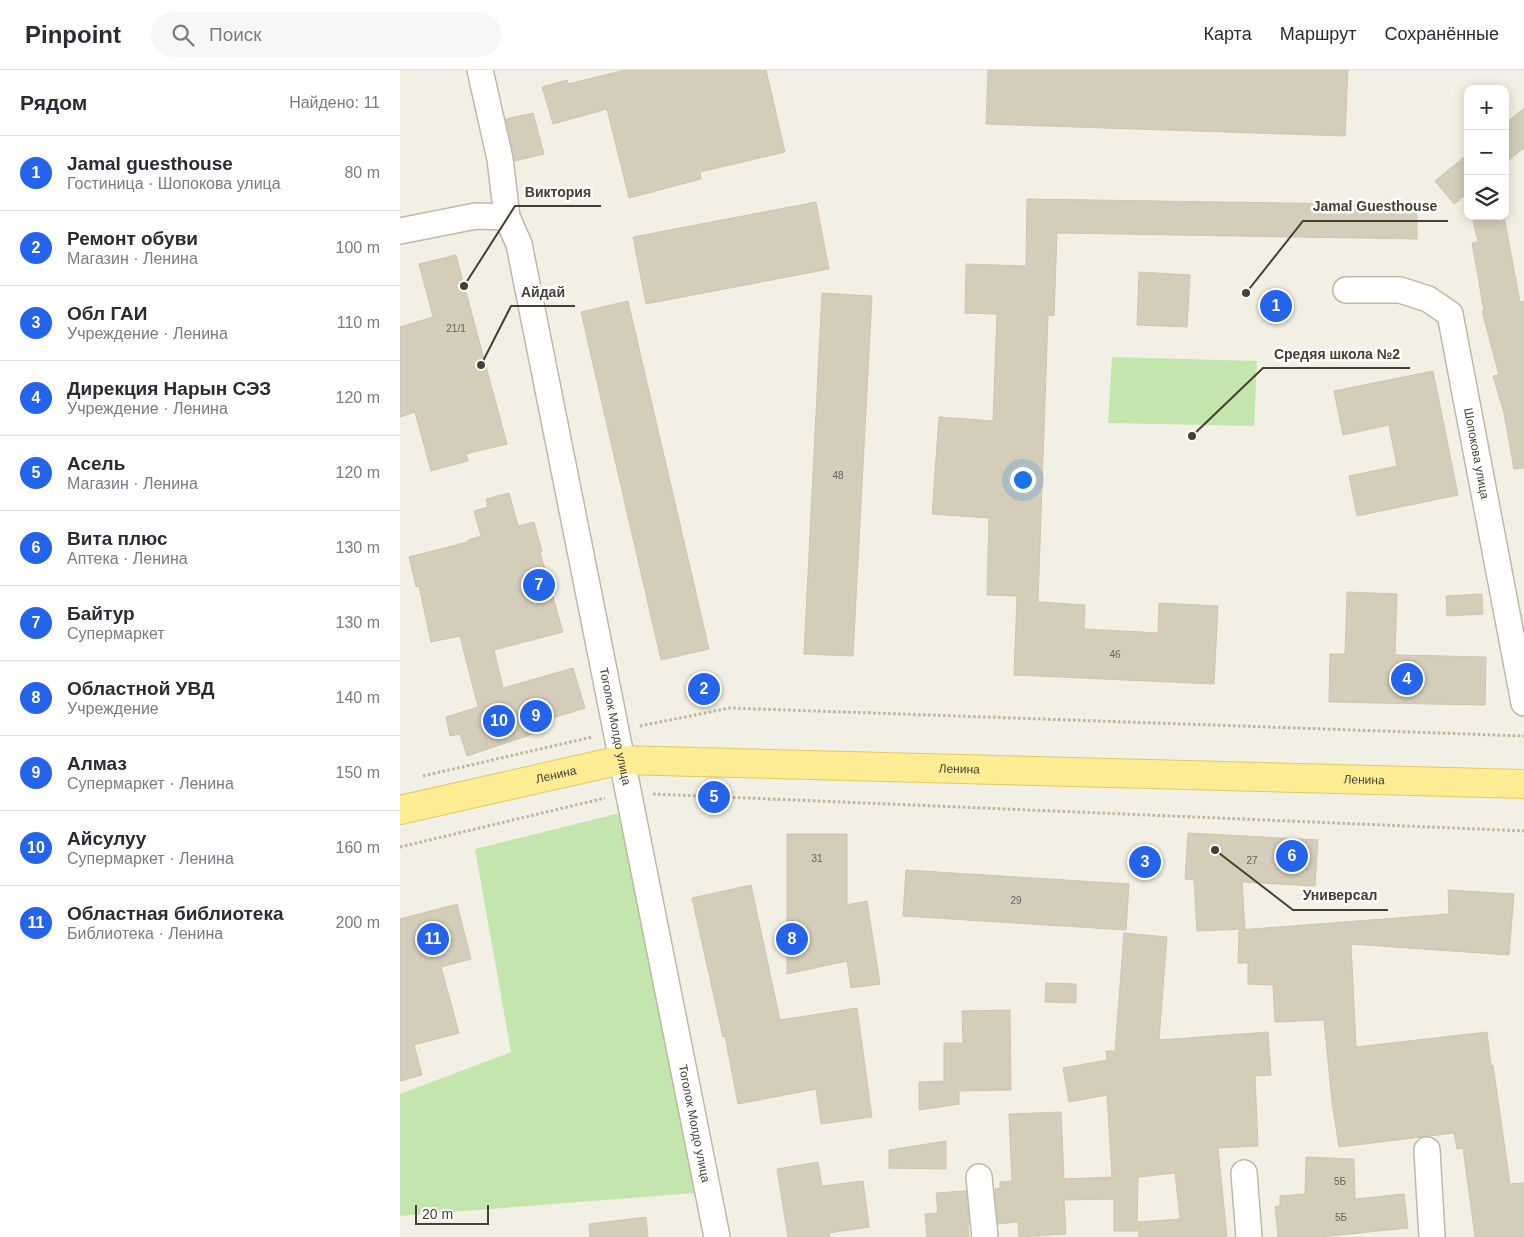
<!DOCTYPE html>
<html lang="ru">
<head>
<meta charset="utf-8">
<style>
	:root { --surface:#fff; --page:#f7f7f7; --text:#2b2b33; --muted:#7c7c81; --line:#e1e1e2; --accent:#2563eb }
	body { margin:0; font-family:Arial,sans-serif; background:var(--page); color:var(--text) }
	.controls { position:absolute; right:15px; top:15px; display:grid; overflow:hidden; border-radius:10px; box-shadow:0 2px 12px #0003 }
	.controls button { width:45px; height:45px; display:grid; place-items:center; padding:0; border:0; border-bottom:1px solid var(--line); background:var(--surface); color:var(--text); font:25px sans-serif }
	.scale { position:absolute; left:15px; bottom:12px; width:74px; box-sizing:border-box; padding-left:5px; border:2px solid #444034; border-top:0; font-size:14px; line-height:18px; white-space:nowrap; color:#444034; -webkit-text-stroke:4px #fff; paint-order:stroke }
	.you { position:absolute; left:622px; top:409px; width:18px; height:18px; margin:-12px; border:4px solid #fff; border-radius:50%; background:#1a73e8; box-shadow:0 0 0 8px #1a73e833 }
	.badge { display:grid; place-items:center; width:32px; height:32px; border-radius:50%; background:var(--accent); color:#fff; font-size:16px; font-weight:700 }
	.pin { position:absolute; translate:-50% -50%; border:2px solid #fff; box-shadow:0 1px 5px #0006 }
	.list { margin:0; padding:0; list-style:none }
	h2 { display:flex; justify-content:space-between; align-items:center; height:65px; margin:0; padding:0 20px; font-size:21px }
	h2 small { font-size:16px; font-weight:400; color:var(--muted) }
	.list li { display:grid; grid-template-columns:32px 1fr auto; gap:15px; align-items:center; box-sizing:border-box; height:75px; padding:0 20px; border-top:1px solid var(--line) }
	.list b { display:block; font-size:19px; white-space:nowrap }
	.list p { margin:0; font-size:16px; white-space:nowrap; color:var(--muted) }
	.list em { font-size:16px; font-style:normal; color:var(--muted) }
	.icon { flex:none; width:28px; height:28px; fill:none; stroke:currentColor; stroke-width:2; stroke-linecap:round; stroke-linejoin:round }
	.map { position:relative; flex:none; width:1124px; height:1167px; overflow:hidden }
	header { display:flex; align-items:center; gap:30px; box-sizing:border-box; height:70px; padding:0 25px; background:var(--surface); border-bottom:1px solid var(--line) }
	header strong { font-size:24px }
	nav { display:flex; gap:28px; margin-inline-start:auto; font-size:18px }
	.search { width:350px; height:45px; background:var(--page); display:flex; align-items:center; gap:12px; box-sizing:border-box; padding:0 18px; border-radius:28px; color:var(--muted); font-size:19px }
	main { display:flex }
	aside { flex:1; background:var(--surface) }
	.map>svg:first-child { display:block }
</style>
</head>
<body>
<header>
<strong>Pinpoint</strong>
<div class="search"><svg class="icon" aria-label="search" viewBox="0 0 24 24"><circle cx="10" cy="10" r="6"/><path d="M15 15l6 6"/></svg>Поиск</div>
<nav><a>Карта</a><a>Маршрут</a><a>Сохранённые</a></nav>
</header>
<main>
<aside>
<h2>Рядом<small>Найдено: 11</small></h2>
<ul class="list">
<li><span class="badge">1</span><div><b>Jamal guesthouse</b><p>Гостиница · Шопокова улица</p></div><em>80 m</em></li>
<li><span class="badge">2</span><div><b>Ремонт обуви</b><p>Магазин · Ленина</p></div><em>100 m</em></li>
<li><span class="badge">3</span><div><b>Обл ГАИ</b><p>Учреждение · Ленина</p></div><em>110 m</em></li>
<li><span class="badge">4</span><div><b>Дирекция Нарын СЭЗ</b><p>Учреждение · Ленина</p></div><em>120 m</em></li>
<li><span class="badge">5</span><div><b>Асель</b><p>Магазин · Ленина</p></div><em>120 m</em></li>
<li><span class="badge">6</span><div><b>Вита плюс</b><p>Аптека · Ленина</p></div><em>130 m</em></li>
<li><span class="badge">7</span><div><b>Байтур</b><p>Супермаркет</p></div><em>130 m</em></li>
<li><span class="badge">8</span><div><b>Областной УВД</b><p>Учреждение</p></div><em>140 m</em></li>
<li><span class="badge">9</span><div><b>Алмаз</b><p>Супермаркет · Ленина</p></div><em>150 m</em></li>
<li><span class="badge">10</span><div><b>Айсулуу</b><p>Супермаркет · Ленина</p></div><em>160 m</em></li>
<li><span class="badge">11</span><div><b>Областная библиотека</b><p>Библиотека · Ленина</p></div><em>200 m</em></li>
</ul>
</aside>
<div class="map">
<svg width="1124" height="1167" viewBox="0 0 1124 1167">
	<rect width="100%" height="100%" fill="#f2f0e4"/>
	<g fill="#c4e6ae">
		<path d="M712 287 857 291 854 356 708 353Z"/>
		<path d="M220 743 295 1123 0 1146V1024L111 982 75 779Z"/>
	</g>
	<g fill="#d3cdba" stroke="#cec6ae">
		<path d="M225 0H366L385 82 300 102 301 109 229 128 207 39 153 54 142 17 167 10 168 14Z"/>
		<path d="M588 0H948L945 66 586 54Z"/>
		<path d="M1124 38V78L1105 93V54Z"/>
		<path d="M133 43 144 84 115 91 106 49Z"/>
		<path d="M1068 84V123L1054 134 1035 111Z"/>
		<path d="M627 129 1017 135V169L657 163 654 246 648 245 638 532 685 535 684 559 758 563 759 533 818 536 814 614 614 605 617 526 587 525 589 448 532 444 539 347 593 351 597 244 565 243 566 194 626 196Z"/>
		<path d="M416 132 429 199 246 234 233 167Z"/>
		<path d="M1072 146H1104L1120 232 1124 231V398L1114 399 1104 343 1093 306 1099 305 1082 241H1084L1072 173 1078 172Z"/>
		<path d="M56 185 107 374 66 384 68 391 31 401 15 342 0 347V257L33 247 19 194Z"/>
		<path d="M739 202 790 205 787 257 737 255Z"/>
		<path d="M422 223 472 226 453 586 404 584Z"/>
		<path d="M228 231 309 579 261 590 181 242Z"/>
		<path d="M1033 301 1058 425 957 446 949 406 997 396 989 355 943 365 934 321Z"/>
		<path d="M109 423 118 456 134 452 142 482H140L163 562 94 580 103 618 173 598 185 638 139 652 142 661 67 686 60 664 50 666 46 647 78 637 60 566 31 572 19 516 16 517 9 487 68 472V470L81 466 74 441 88 437 86 429Z"/>
		<path d="M947 522 997 524 995 585 1086 587 1085 635 929 632 930 584H945Z"/>
		<path d="M1082 524 1083 544 1047 546 1046 526Z"/>
		<path d="M788 763 918 770 915 816 842 812 845 859 797 861 794 810 785 809Z"/>
		<path d="M387 764H447V835L467 831 480 914 451 918 447 891 387 904Z"/>
		<path d="M506 800 729 814 726 860 503 846Z"/>
		<path d="M351 815 380 950 457 938 472 1047 421 1054 416 1019 338 1034 325 966 323 967 292 828Z"/>
		<path d="M1048 820 1114 824 1109 885 951 874 956 977 1087 962 1091 996 1093 995 1110 1114 1124 1113V1167H1075L1063 1078 1057 1079 1054 1063 939 1077 932 1032 924 950 875 952 873 915 848 914V893H838L839 860 1049 844Z"/>
		<path d="M57 834 71 889 41 897 59 963 14 975 22 1005 0 1011V849Z"/>
		<path d="M724 863 767 867 759 970 868 962 871 1005 855 1006 858 1076 818 1078 827 1167H739L738 1152 780 1149 775 1103 738 1107 737 1161H714V1129L664 1130 666 1164 619 1167 618 1152 598 1154 595 1119 600 1118V1112L612 1111 609 1044 661 1042 664 1109 712 1107 707 1025 669 1032 663 998 707 990 706 981H715Z"/>
		<path d="M646 913 676 914V933L645 932Z"/>
		<path d="M610 940 611 1020 559 1021V1034L519 1040V1012L544 1011V973H563L562 941Z"/>
		<path d="M546 1071V1099L489 1098V1080Z"/>
		<path d="M906 1087 954 1089 955 1129 1004 1124 1008 1158 920 1167H878L875 1137 880 1136V1126L905 1124Z"/>
		<path d="M418 1092 422 1116 463 1111 469 1157 429 1163 430 1167H388L377 1099Z"/>
		<path d="M566 1121 569 1155H568L569 1167H527L525 1144 538 1143 536 1123Z"/>
		<path d="M246 1147 248 1167H190L189 1154Z"/>
	</g>
	<g fill="none" stroke-linecap="round" stroke-linejoin="round">
		<defs>
			<g id="minor">
				<path id="s1" d="M80 0 100 89 107 147 119 174 317 1167"/>
				<path d="M0 161 76 146 107 147"/>
				<path id="s2" d="M946 220H1000L1028 229 1050 244 1124 633"/>
				<path d="M1027 1080 1032 1167"/>
				<path d="M844 1103 849 1167"/>
				<path d="M579 1107 585 1167"/>
			</g>
			<g id="major">
				<path id="s3" d="M0 740 221 690 1124 714"/>
			</g>
		</defs>
		<use href="#minor" stroke="#bdb9a7" stroke-width="28"/>
		<use href="#major" stroke="#e0cd64" stroke-width="30"/>
		<g stroke="#beb699" stroke-width="3" stroke-dasharray="2.5 2.5" stroke-linecap="butt">
			<path d="M240 656 330 638 1124 666"/>
			<path d="M23 706 192 667"/>
			<path d="M253 724 1124 761"/>
			<path d="M0 777 205 728"/>
		</g>
		<use href="#minor" stroke="#fff" stroke-width="25"/>
		<use href="#major" stroke="#fced94" stroke-width="28"/>
	</g>
	<g text-anchor="middle" stroke-width="5" stroke-linejoin="round" paint-order="stroke">
		<g font-size="10" fill="#686356">
			<text x="56" y="262">21/1</text>
			<text x="438" y="409">48</text>
			<text x="715" y="588">46</text>
			<text x="417" y="792">31</text>
			<text x="852" y="794">27</text>
			<text x="616" y="834">29</text>
			<text x="940" y="1115">5Б</text>
			<text x="941" y="1151">5Б</text>
		</g>
		<g font-size="12" fill="#444034" stroke="#fff">
			<text dy="4" stroke="none"><textPath href="#s2" startOffset="252">Шопокова улица</textPath></text>
			<text dy="4" stroke="none"><textPath href="#s1" startOffset="671">Тоголок Молдо улица</textPath></text>
			<text dy="4" stroke="none"><textPath href="#s3" startOffset="565">Ленина</textPath></text>
			<text dy="4" stroke="none"><textPath href="#s3" startOffset="160">Ленина</textPath></text>
			<text dy="4" stroke="none"><textPath href="#s3" startOffset="970">Ленина</textPath></text>
			<text dy="4" stroke="none"><textPath href="#s1" startOffset="1076">Тоголок Молдо улица</textPath></text>
		</g>
	</g>
	<path fill="none" stroke="#444034" stroke-width="2" d="M64 216L115 136H201M846 223L903 151H1048M81 295L111 236H175M792 366L863 298H1010M815 780L893 840H988"/>
	<g fill="#444034" stroke="#fff" stroke-width="2">
		<circle cx="64" cy="216" r="5"/>
		<circle cx="846" cy="223" r="5"/>
		<circle cx="81" cy="295" r="5"/>
		<circle cx="792" cy="366" r="5"/>
		<circle cx="815" cy="780" r="5"/>
	</g>
	<g font-size="14" text-anchor="middle" font-weight="bold" fill="#444034" stroke="#fff" stroke-width="5" stroke-linejoin="round" paint-order="stroke">
		<text x="158" y="127">Виктория</text>
		<text x="975" y="141">Jamal Guesthouse</text>
		<text x="143" y="227">Айдай</text>
		<text x="937" y="289">Средяя школа №2</text>
		<text x="940" y="830">Универсал</text>
	</g>
</svg>
<div class="controls">
<button>+</button>
<button>−</button>
<button><svg class="icon" aria-label="layers" viewBox="0 0 24 24"><path d="M12 4l9 5-9 5-9-5zM3 14l9 5 9-5"/></svg></button>
</div>
<div class="scale">20 m</div>
<div class="you"></div>
<div class="pin badge" style="left:876px;top:236px">1</div>
<div class="pin badge" style="left:304px;top:619px">2</div>
<div class="pin badge" style="left:745px;top:792px">3</div>
<div class="pin badge" style="left:1007px;top:609px">4</div>
<div class="pin badge" style="left:314px;top:727px">5</div>
<div class="pin badge" style="left:892px;top:786px">6</div>
<div class="pin badge" style="left:139px;top:515px">7</div>
<div class="pin badge" style="left:392px;top:869px">8</div>
<div class="pin badge" style="left:136px;top:646px">9</div>
<div class="pin badge" style="left:99px;top:651px">10</div>
<div class="pin badge" style="left:33px;top:869px">11</div>
</div>
</main>
</body>
</html>
